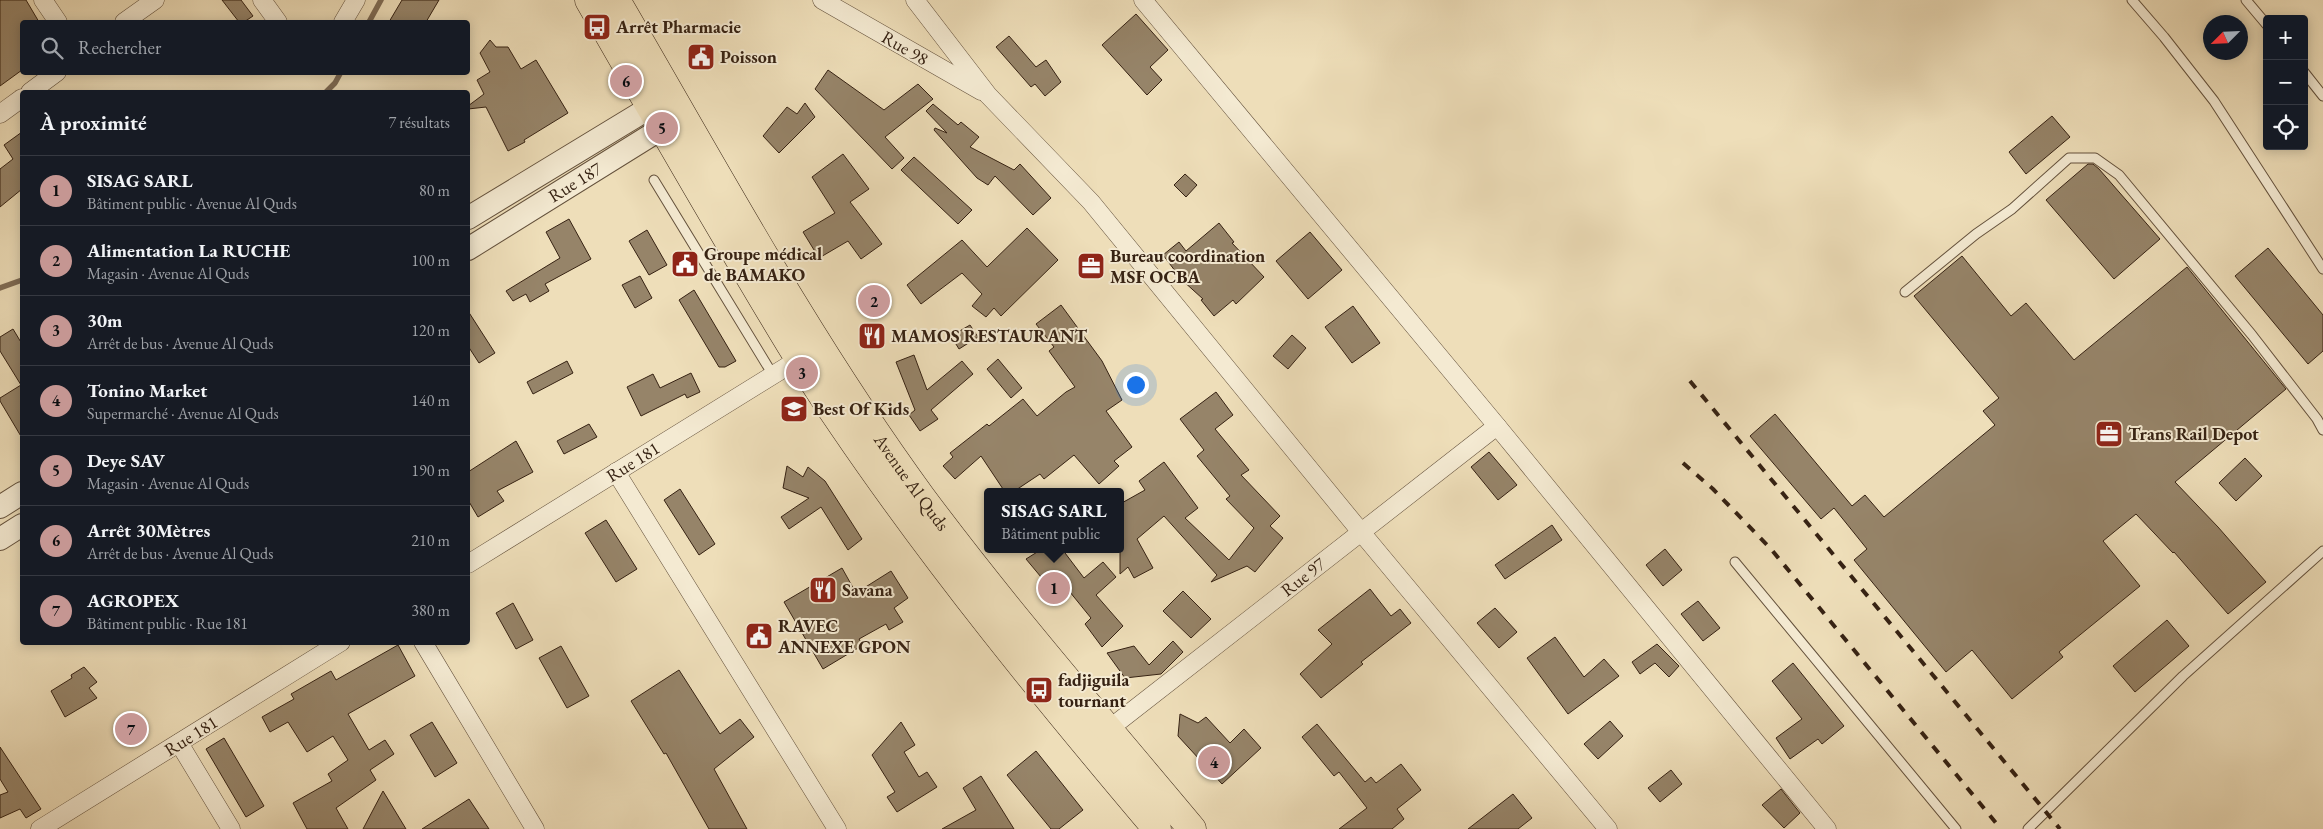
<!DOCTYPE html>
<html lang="fr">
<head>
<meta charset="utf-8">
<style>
	:root { --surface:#171b24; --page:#20242c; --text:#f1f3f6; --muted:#9ea1a6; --line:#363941; --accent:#c59692 }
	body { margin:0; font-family:"EB Garamond",serif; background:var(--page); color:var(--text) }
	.controls { position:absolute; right:15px; top:15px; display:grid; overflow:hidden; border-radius:5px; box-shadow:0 2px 12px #0003 }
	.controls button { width:45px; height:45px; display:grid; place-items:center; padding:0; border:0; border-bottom:1px solid var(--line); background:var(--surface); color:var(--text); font:25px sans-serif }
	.compass { position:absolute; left:2203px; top:15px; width:45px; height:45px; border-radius:50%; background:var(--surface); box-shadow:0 2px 12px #0003; rotate:246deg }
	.you { position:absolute; left:1135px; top:384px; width:18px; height:18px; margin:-12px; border:4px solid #fff; border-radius:50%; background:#1a73e8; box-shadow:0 0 0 8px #1a73e833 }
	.badge { display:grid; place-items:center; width:32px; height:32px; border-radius:50%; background:var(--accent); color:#111; font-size:16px; font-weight:700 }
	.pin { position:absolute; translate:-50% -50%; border:2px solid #fff; box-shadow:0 1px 5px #0006 }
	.popup { position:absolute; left:984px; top:488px; width:140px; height:65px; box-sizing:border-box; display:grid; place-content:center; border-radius:5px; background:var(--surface); filter:drop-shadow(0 1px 4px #0005); font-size:16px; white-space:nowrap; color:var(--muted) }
	.popup b { font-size:19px; color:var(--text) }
	.popup::after { content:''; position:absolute; left:50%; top:100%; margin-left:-10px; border:10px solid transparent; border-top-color:var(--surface) }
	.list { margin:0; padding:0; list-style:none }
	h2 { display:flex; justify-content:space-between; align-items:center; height:65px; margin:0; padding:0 20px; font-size:21px }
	h2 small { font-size:16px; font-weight:400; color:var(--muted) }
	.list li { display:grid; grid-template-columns:32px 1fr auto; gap:15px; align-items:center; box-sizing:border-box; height:70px; padding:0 20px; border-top:1px solid var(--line) }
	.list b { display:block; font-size:19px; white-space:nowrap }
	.list p { margin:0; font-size:16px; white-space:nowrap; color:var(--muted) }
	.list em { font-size:16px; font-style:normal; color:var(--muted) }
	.icon { flex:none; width:28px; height:28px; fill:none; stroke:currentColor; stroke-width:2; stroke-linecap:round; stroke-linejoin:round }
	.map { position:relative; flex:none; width:2323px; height:829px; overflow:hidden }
	.search { position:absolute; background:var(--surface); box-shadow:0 2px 12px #0003; left:20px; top:20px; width:450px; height:55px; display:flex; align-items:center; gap:12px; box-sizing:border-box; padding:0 18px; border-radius:5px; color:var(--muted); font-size:19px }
	.panel { position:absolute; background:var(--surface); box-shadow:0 2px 12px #0003; left:20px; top:90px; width:450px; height:555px; border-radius:5px }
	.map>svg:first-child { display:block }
</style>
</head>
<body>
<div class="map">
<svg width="2323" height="829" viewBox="0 0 2323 829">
	<rect width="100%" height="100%" fill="#eedeb9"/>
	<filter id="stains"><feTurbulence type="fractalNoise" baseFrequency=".004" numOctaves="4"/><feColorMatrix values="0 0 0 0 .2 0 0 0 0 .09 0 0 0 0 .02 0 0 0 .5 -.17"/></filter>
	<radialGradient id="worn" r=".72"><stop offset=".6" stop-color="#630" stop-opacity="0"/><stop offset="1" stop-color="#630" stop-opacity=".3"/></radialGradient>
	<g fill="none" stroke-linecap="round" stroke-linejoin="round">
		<g stroke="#7f6c55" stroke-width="5.5">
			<path d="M369 22 381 0"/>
			<path d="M326 92 335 83 341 72"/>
			<path d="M0 288 22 280"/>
		</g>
	</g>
	<g fill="#968469" stroke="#362213">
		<path d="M0 0H26L39 22H22V70L0 86Z"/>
		<path d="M222 0H241L253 16 244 22H239Z"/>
		<path d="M402 0H439L426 22H389Z"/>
		<path d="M1136 14 1168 50 1150 67 1162 80 1147 95 1102 45Z"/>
		<path d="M1009 36 1036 67 1046 60 1061 82 1045 96 1035 84 1031 87 996 47Z"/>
		<path d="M490 40 496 47H508L521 69 536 60 568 113 524 140 525 142 508 151 486 107 468 109V106L484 94 477 80 490 72 480 53Z"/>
		<path d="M828 70 884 110 918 84 933 99 885 137 904 158 892 169 815 89Z"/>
		<path d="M805 103 815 117 779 153 763 136 787 107 797 114Z"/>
		<path d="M933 104 958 125 961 122 979 137 970 147 1014 170 1020 164 1051 198 1033 215 995 176 988 185 977 178 934 130 935 128 947 133 926 111Z"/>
		<path d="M2052 116 2070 137 2026 174 2009 152Z"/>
		<path d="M22 132V189L0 207V169L13 159 4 145Z"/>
		<path d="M843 154 869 189 850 202 882 244 861 259 848 241 819 258 803 232 835 213 812 177Z"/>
		<path d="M914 157 972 210 958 224 901 170Z"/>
		<path d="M2088 164H2093L2099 169 2160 239 2114 279 2046 200Z"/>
		<path d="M1185 174 1197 185 1186 197 1174 185Z"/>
		<path d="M569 219 591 259 545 284 549 291 530 302 526 294 513 301 506 291 560 258 546 232Z"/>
		<path d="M1219 223 1234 242 1232 243 1264 277 1236 304 1233 300 1214 316 1201 300 1203 299 1182 280 1163 255 1179 242 1186 251Z"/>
		<path d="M1027 228 1058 260 1001 316 994 308 986 317 972 306 982 294 962 273 921 304 907 285 962 240 987 267Z"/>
		<path d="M647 230 667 265 649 275 629 241Z"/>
		<path d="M1310 232 1342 270 1308 299 1276 261Z"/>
		<path d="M2268 248 2323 315V351L2308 364 2235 276Z"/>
		<path d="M1962 256 2011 316 2026 303 2074 360 2187 267 2286 389 2175 482 2218 527 2266 582 2228 614 2174 552 2173 553 2136 514 2103 541 2140 586 2059 652 2063 657 2012 699 1972 650 1946 672 1854 560 1867 549 1834 508 1821 519 1750 436 1775 414 1852 506 1865 495 1884 517 1995 425 1983 411 1999 398 1914 296Z"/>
		<path d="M640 276 652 298 635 308 622 285Z"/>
		<path d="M694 290 736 361 725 367H719L679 300Z"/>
		<path d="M1061 305 1102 361 1122 400 1106 411 1132 447 1114 461 1119 466 1099 484 1074 455 1044 479 1040 474 1013 492H1005L981 456 955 479 943 466 953 457 950 453 987 424 989 426 1023 399 1037 416 1066 392 1075 387 1049 351 1054 347 1036 324Z"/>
		<path d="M1353 306 1380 343 1352 363 1325 327Z"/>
		<path d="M468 311 495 353 479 363 468 346Z"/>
		<path d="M970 325 978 337 959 349 951 336Z"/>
		<path d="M13 329 22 344V438L0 401V398L21 385 0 351V337Z"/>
		<path d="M1292 335 1306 348 1288 369 1273 356Z"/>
		<path d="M914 355 927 390 962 361 973 374 931 410 938 419 920 431 909 415 915 410 896 362Z"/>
		<path d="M998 359 1022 388 1011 398 987 369Z"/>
		<path d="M567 361 573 373 533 394 527 382Z"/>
		<path d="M691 373 700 392 687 398 685 394 641 416 627 387 653 374 660 388Z"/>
		<path d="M1216 392 1233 415 1215 429 1249 470 1241 475 1280 516 1270 526 1283 538 1255 572 1247 566 1211 582 1217 575 1164 516 1137 539 1153 568 1134 578 1128 567 1120 574V504L1145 490 1139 481 1164 462 1198 508 1185 518 1229 560 1254 528 1226 499 1230 496 1197 456 1204 450 1180 419Z"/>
		<path d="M589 424 597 437 564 454 557 441Z"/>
		<path d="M516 441 533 472 497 491 504 501 478 517 468 500V472Z"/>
		<path d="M1489 452 1517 485 1498 500 1471 467Z"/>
		<path d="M2245 458 2262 476 2236 501 2219 483Z"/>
		<path d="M787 466 803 477 808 467 825 481 862 539 848 550 821 507 789 529 781 517 809 498 783 488Z"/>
		<path d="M680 489 715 544 699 555 664 500Z"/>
		<path d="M606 520 637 569 616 582 585 533Z"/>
		<path d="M1552 525 1562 540 1505 579 1495 565Z"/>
		<path d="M1042 549H1062L1084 578 1103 562 1116 577 1096 595 1123 626 1102 647 1085 624 1091 618 1061 581 1056 585 1046 573 1041 577 1026 559Z"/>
		<path d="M1665 549 1682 570 1663 586 1646 565Z"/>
		<path d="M842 568 856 593 891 571 908 598 894 608 903 622 889 630 886 624 859 639 863 645 823 669 784 602Z"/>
		<path d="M1370 589 1391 616 1400 609 1411 623 1361 662 1363 664 1321 698 1300 674 1332 644 1318 630Z"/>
		<path d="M1183 591 1211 619 1191 638 1163 611Z"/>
		<path d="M1698 601 1720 628 1703 641 1681 614Z"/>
		<path d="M513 603 533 640 516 649 496 613Z"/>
		<path d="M1495 608 1517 632 1499 648 1477 623Z"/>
		<path d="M2167 620 2189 646 2135 692 2113 666Z"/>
		<path d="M1555 637 1584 677 1604 659 1619 676 1568 714 1527 658Z"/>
		<path d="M1173 641 1183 652 1161 674 1125 678 1107 653 1134 646 1149 665Z"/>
		<path d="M1657 644 1679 666 1669 677 1655 663 1640 674 1632 662Z"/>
		<path d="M398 645 415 676 348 714 369 750 385 740 394 754 370 770 376 780 336 808 348 829H307L293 803 332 781 328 774 348 760 333 736 307 752 288 722 270 732 262 717 294 699 291 694 331 671 336 680Z"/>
		<path d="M561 646 589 696 567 708 539 658Z"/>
		<path d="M1793 663 1844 726 1822 744 1818 739 1790 759 1776 738 1802 719 1772 681Z"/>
		<path d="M84 667 97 682 89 688 97 698 65 717 51 691 72 678 71 675Z"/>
		<path d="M679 670 720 734 740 719 754 737 714 769 747 829H709L666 753 664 754 631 701Z"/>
		<path d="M1180 714 1198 723 1206 717 1230 743 1244 729 1261 748 1222 784 1178 736Z"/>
		<path d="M1610 721 1623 736 1598 759 1584 744Z"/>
		<path d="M432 722 457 763 435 777 410 735Z"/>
		<path d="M901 722 915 745 904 752 919 777 927 772 937 787 897 812 887 797 895 792 872 755Z"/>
		<path d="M1317 724 1365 782 1371 777 1376 783 1401 764 1421 790 1397 809 1404 819 1392 829H1339L1367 808 1339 772 1334 776 1302 737Z"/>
		<path d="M224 738 264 806 246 817 206 749Z"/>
		<path d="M0 747 41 809 26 818 20 809 0 818V795L8 792 0 779Z"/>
		<path d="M1036 751 1083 810 1059 829H1051L1007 775Z"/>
		<path d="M1671 770 1682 784 1660 802 1648 788Z"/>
		<path d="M981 776 1014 829H942L976 810 963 788Z"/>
		<path d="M1781 789 1800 813 1784 828 1762 805Z"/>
		<path d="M383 791 406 829H363Z"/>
		<path d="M1513 794 1532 818 1518 829H1468Z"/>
		<path d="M469 799 489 829H422Z"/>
	</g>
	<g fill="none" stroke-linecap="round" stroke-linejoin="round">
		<defs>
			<g id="service">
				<path d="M2132 0 2164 37 2214 101 2323 269"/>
				<path d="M2246 0 2267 25"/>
				<path d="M2304 72 2323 96"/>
				<path d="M654 180 773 375"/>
				<path d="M1905 292 1976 234 2012 209 2069 158H2095L2119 175 2252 335 2317 419 2323 430"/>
				<path d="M1735 562 1956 829"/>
				<path d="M2028 829 2183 676 2323 551"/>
			</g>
			<g id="minor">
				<path d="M43 0 58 22"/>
				<path d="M262 0 278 22"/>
				<path d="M822 0 981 91"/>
				<path d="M915 0 988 95 1091 202 1361 532 1608 829"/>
				<path d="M1143 0 1497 426 1827 829"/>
				<path d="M124 22 155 0"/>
				<path d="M343 22 356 0"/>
				<path d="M30 92 57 72"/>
				<path d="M0 114 22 98"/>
				<path d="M616 472 837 829"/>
				<path d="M468 564 799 359"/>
				<path d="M423 642 535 829"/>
				<path d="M1109 729 1497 426"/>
				<path d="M179 743 231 829"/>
				<path d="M40 829 341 642"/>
			</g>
			<g id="tertiary">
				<path d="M468 218 664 99"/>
				<path id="s1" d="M468 249 677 119"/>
				<path d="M0 507 22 493"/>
				<path d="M0 539 22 525"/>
			</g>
			<g id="primary">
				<path d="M589 0C636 82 683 164 731 245 767 306 803 368 843 426 939 567 1047 699 1157 829"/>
				<path id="s2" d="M616 0C714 168 807 341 922 498 1007 612 1101 720 1192 829"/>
			</g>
		</defs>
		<use href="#service" stroke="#64513c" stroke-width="11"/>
		<use href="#minor" stroke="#64513c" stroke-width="19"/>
		<use href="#tertiary" stroke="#64513c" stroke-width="24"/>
		<use href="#primary" stroke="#362213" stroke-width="29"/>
		<use href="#service" stroke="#f4ead2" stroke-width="9"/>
		<use href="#minor" stroke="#f4ead2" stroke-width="18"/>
		<use href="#tertiary" stroke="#f4ead2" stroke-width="22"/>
		<use href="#primary" stroke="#eedeb9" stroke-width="28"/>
		<g stroke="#362213" stroke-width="4" stroke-dasharray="9 9" stroke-linecap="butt">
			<path d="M1690 381 2060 829"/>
			<path d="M1683 463 1713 489 1771 549 2001 829"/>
		</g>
	</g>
	<defs>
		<symbol id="bus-square" viewBox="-11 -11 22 22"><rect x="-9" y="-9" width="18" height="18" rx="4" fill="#8f2418" stroke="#f4ead2"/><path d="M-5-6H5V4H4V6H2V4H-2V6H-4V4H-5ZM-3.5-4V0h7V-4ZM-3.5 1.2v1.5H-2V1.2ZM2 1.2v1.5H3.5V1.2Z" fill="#fff"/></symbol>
		<symbol id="civic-square" viewBox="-11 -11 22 22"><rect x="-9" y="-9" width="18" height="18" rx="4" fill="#8f2418" stroke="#f4ead2"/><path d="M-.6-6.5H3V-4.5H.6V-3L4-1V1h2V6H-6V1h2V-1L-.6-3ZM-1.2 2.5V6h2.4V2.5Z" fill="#fff"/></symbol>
		<symbol id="office-square" viewBox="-11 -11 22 22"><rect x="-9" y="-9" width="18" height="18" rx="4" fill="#8f2418" stroke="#f4ead2"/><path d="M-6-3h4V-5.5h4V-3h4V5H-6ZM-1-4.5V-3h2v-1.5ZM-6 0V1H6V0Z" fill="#fff"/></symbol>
		<symbol id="restaurant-square" viewBox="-11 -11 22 22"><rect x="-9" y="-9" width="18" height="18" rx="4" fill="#8f2418" stroke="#f4ead2"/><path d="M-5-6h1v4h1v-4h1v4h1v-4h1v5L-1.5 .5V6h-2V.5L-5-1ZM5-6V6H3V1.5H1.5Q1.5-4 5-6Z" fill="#fff"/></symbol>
		<symbol id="school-square" viewBox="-11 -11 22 22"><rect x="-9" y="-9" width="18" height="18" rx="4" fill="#8f2418" stroke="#f4ead2"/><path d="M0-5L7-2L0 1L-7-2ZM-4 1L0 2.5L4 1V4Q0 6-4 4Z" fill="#fff"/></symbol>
	</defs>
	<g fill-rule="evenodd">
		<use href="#bus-square" x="581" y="11" width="32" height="32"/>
		<use href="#civic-square" x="685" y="41" width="32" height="32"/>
		<use href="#civic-square" x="669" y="248" width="32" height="32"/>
		<use href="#office-square" x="1075" y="250" width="32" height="32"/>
		<use href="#restaurant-square" x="856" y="320" width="32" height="32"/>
		<use href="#school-square" x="778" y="393" width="32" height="32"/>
		<use href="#office-square" x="2093" y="418" width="32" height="32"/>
		<use href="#restaurant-square" x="807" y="574" width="32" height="32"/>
		<use href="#civic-square" x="743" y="620" width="32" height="32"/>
		<use href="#bus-square" x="1023" y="674" width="32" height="32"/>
	</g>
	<g text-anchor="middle" stroke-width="4" stroke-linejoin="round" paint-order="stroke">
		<g font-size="18" font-weight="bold" fill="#362213" stroke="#f4ead2" text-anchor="start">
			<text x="616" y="33">Arrêt Pharmacie</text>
			<text x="720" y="63">Poisson</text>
			<text x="704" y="260">Groupe médical<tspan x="704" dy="21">de BAMAKO</tspan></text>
			<text x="1110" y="262">Bureau coordination<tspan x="1110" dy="21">MSF OCBA</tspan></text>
			<text x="891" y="342">MAMOS RESTAURANT</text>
			<text x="813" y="415">Best Of Kids</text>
			<text x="2128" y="440">Trans Rail Depot</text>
			<text x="842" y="596">Savana</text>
			<text x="778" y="632">RAVEC<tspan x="778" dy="21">ANNEXE GPON</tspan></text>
			<text x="1058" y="686">fadjiguila<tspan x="1058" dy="21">tournant</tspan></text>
		</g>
		<g font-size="18" fill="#362213" stroke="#f4ead2">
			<text transform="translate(905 48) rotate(30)" y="6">Rue 98</text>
			<text dy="6" stroke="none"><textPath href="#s1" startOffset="126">Rue 187</textPath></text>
			<text transform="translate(633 462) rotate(-32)" y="6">Rue 181</text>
			<text dy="6" stroke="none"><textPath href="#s2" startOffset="566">Avenue Al Quds</textPath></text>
			<text transform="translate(1303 577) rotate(-38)" y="6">Rue 97</text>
			<text transform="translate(191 736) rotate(-32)" y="6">Rue 181</text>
		</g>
	</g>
	<rect width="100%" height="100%" filter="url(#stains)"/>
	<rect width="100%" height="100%" fill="url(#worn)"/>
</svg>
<div class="controls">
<button>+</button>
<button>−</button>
<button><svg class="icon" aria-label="locate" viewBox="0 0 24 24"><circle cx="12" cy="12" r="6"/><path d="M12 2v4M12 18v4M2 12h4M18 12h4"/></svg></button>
</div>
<svg class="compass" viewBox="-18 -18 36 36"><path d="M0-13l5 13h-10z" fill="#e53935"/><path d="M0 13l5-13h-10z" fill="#9ea1a6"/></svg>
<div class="you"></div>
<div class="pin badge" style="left:1054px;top:588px">1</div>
<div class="popup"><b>SISAG SARL</b>Bâtiment public</div>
<div class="pin badge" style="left:874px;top:301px">2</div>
<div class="pin badge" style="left:802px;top:373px">3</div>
<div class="pin badge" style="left:1214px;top:762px">4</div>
<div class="pin badge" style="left:662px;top:128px">5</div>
<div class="pin badge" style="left:626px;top:81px">6</div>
<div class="pin badge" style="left:131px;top:729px">7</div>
<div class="search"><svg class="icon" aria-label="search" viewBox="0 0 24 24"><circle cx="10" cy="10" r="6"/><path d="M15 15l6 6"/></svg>Rechercher</div>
<section class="panel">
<h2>À proximité<small>7 résultats</small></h2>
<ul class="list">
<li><span class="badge">1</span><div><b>SISAG SARL</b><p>Bâtiment public · Avenue Al Quds</p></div><em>80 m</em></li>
<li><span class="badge">2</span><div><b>Alimentation La RUCHE</b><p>Magasin · Avenue Al Quds</p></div><em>100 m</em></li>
<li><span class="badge">3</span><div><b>30m</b><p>Arrêt de bus · Avenue Al Quds</p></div><em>120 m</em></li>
<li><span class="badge">4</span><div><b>Tonino Market</b><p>Supermarché · Avenue Al Quds</p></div><em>140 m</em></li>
<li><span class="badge">5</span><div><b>Deye SAV</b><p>Magasin · Avenue Al Quds</p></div><em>190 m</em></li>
<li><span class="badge">6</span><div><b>Arrêt 30Mètres</b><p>Arrêt de bus · Avenue Al Quds</p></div><em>210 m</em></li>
<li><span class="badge">7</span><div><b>AGROPEX</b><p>Bâtiment public · Rue 181</p></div><em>380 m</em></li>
</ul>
</section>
</div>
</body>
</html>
